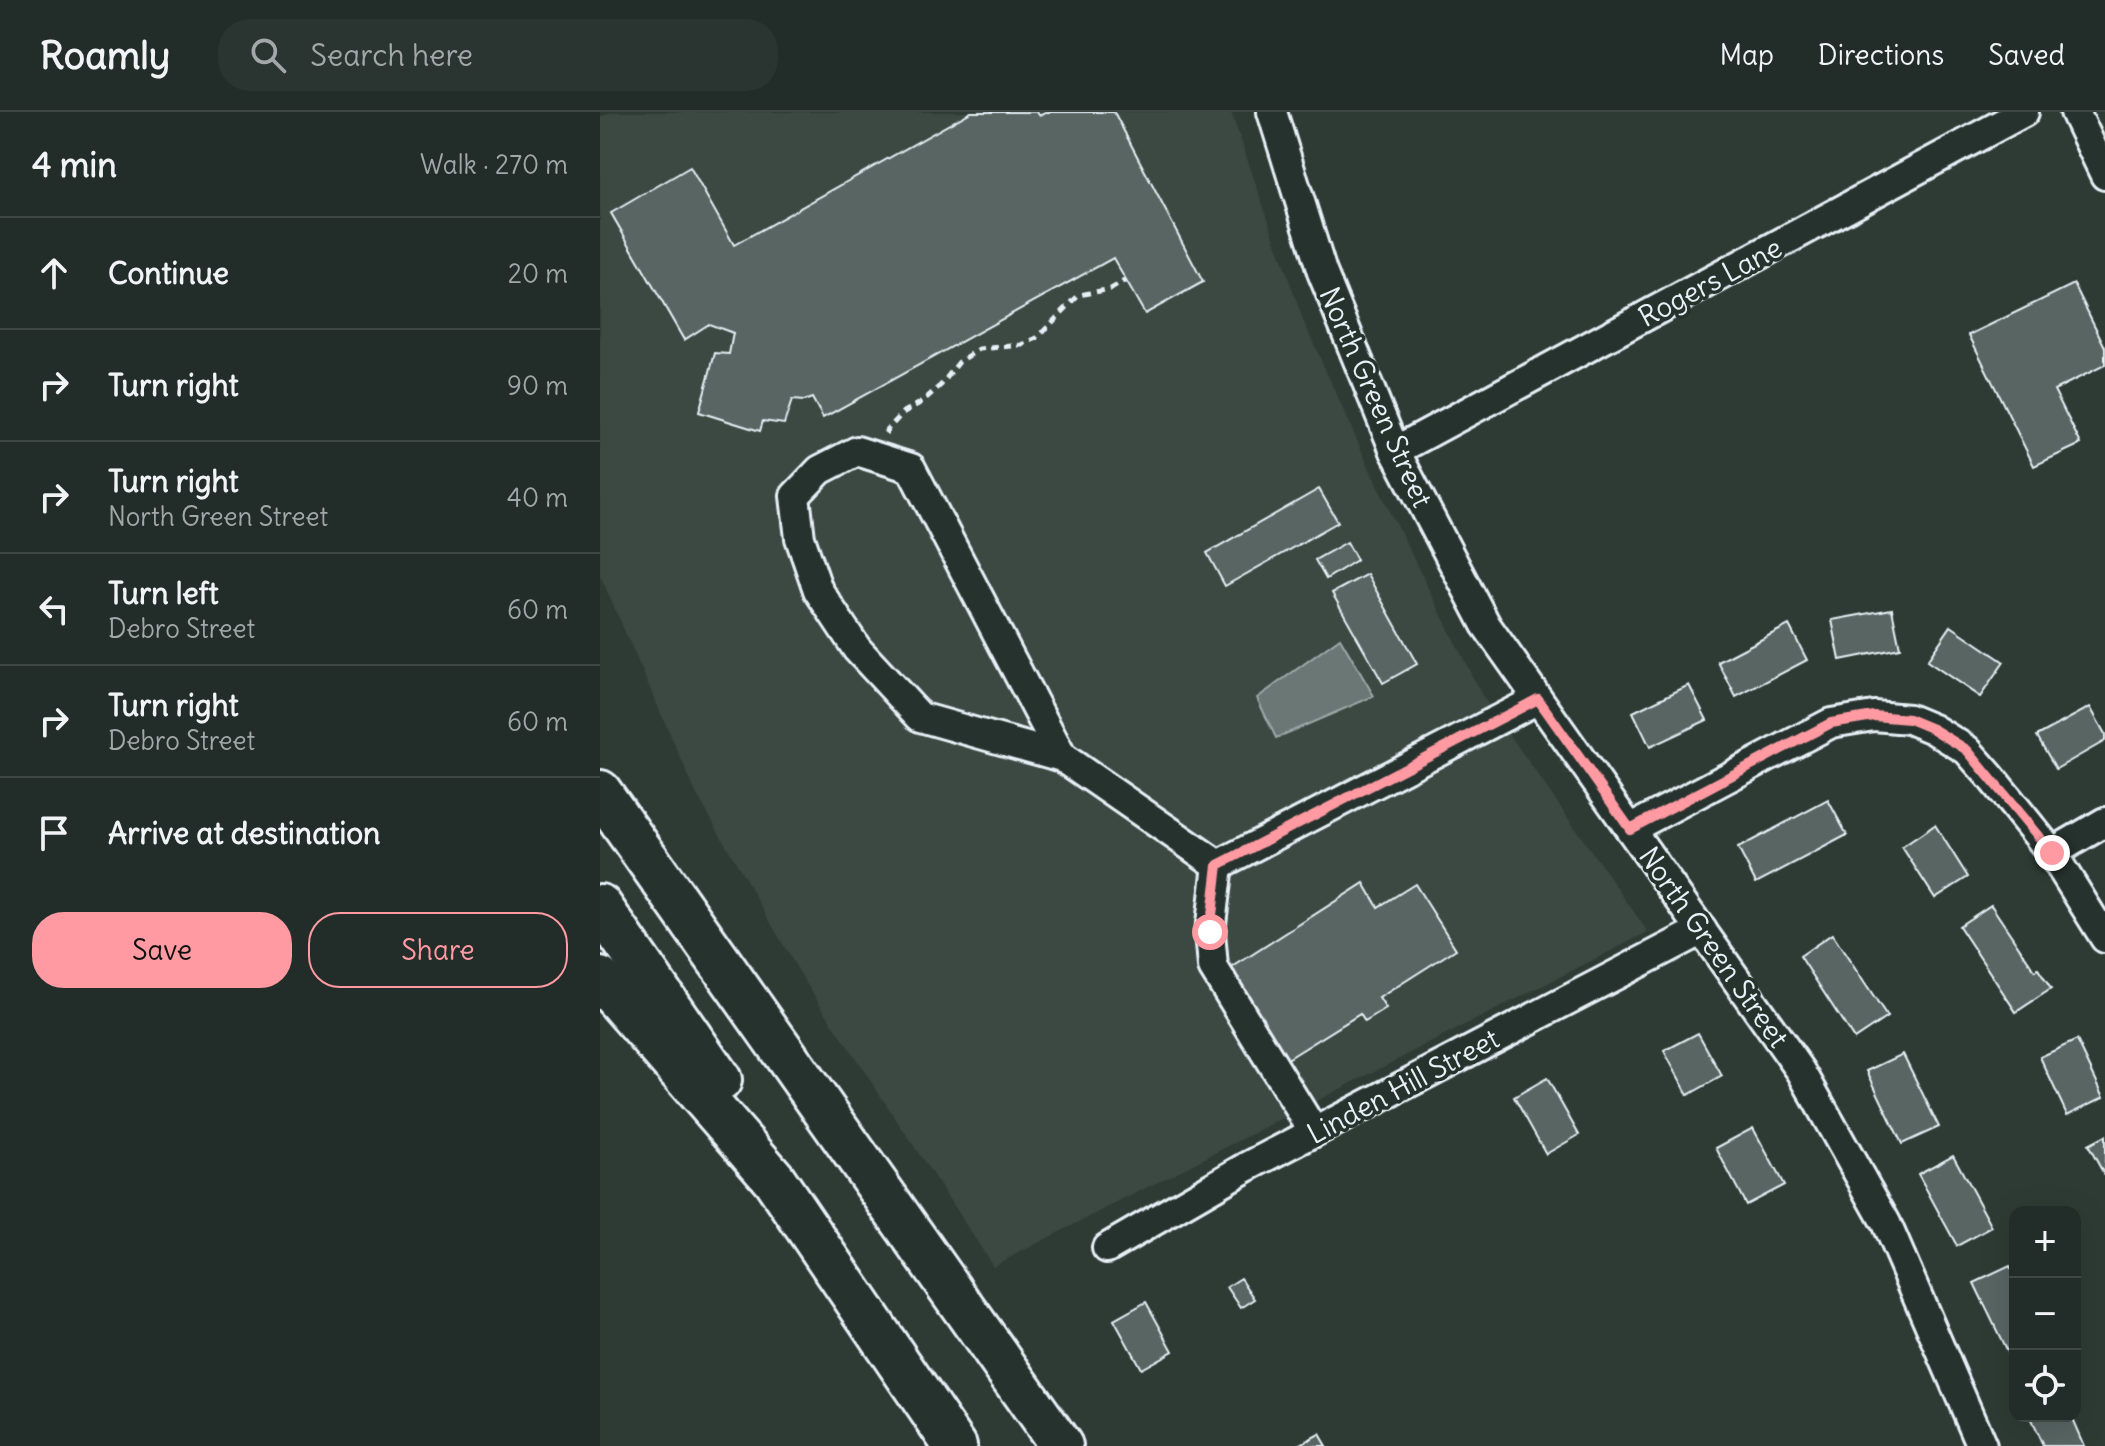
<!DOCTYPE html>
<html lang="en">
<head>
<meta charset="utf-8">
<style>
	:root { --surface:#222c28; --page:#2a3430; --text:#f1f3f6; --muted:#a2a7a8; --line:#3f4845; --accent:#ff9aa2 }
	body { margin:0; font-family:Delius,sans-serif; background:var(--page); color:var(--text) }
	.controls { position:absolute; right:24px; bottom:24px; display:grid; overflow:hidden; border-radius:16px; box-shadow:0 8px 32px #0002 }
	.controls button { width:72px; height:72px; display:grid; place-items:center; padding:0; border:0; border-bottom:2px solid var(--line); background:var(--surface); color:var(--text); font:40px sans-serif }
	.stop { position:absolute; width:24px; height:24px; margin:-18px; border:6px solid #ff9aa2; border-radius:50%; background:#fff }
	.stop.end { background:#ff9aa2; border-color:#fff; box-shadow:0 2px 8px #0008 }
	.list { margin:0; padding:0; list-style:none }
	h2 { display:flex; justify-content:space-between; align-items:center; height:104px; margin:0; padding:0 32px; font-size:34px }
	h2 small { font-size:26px; font-weight:400; color:var(--muted) }
	.list li { display:grid; grid-template-columns:52px 1fr auto; gap:24px; align-items:center; box-sizing:border-box; height:112px; padding:0 32px; border-top:2px solid var(--line) }
	.list b { display:block; font-size:30px; white-space:nowrap }
	.list p { margin:0; font-size:26px; white-space:nowrap; color:var(--muted) }
	.list em { font-size:26px; font-style:normal; color:var(--muted) }
	.actions { display:flex; gap:16px; padding:24px 32px }
	.actions a { flex:1; padding:18px 0; border:2px solid var(--accent); border-radius:32px; text-align:center; font-size:28px; color:var(--accent) }
	.actions .main { background:var(--accent); color:#111 }
	.icon { flex:none; width:44px; height:44px; fill:none; stroke:currentColor; stroke-width:2; stroke-linecap:round; stroke-linejoin:round }
	.map { position:relative; flex:none; width:1505px; height:1334px; overflow:hidden }
	header { display:flex; align-items:center; gap:48px; box-sizing:border-box; height:112px; padding:0 40px; background:var(--surface); border-bottom:2px solid var(--line) }
	header strong { font-size:38px }
	nav { display:flex; gap:44px; margin-inline-start:auto; font-size:28px }
	.search { width:560px; height:72px; background:var(--page); display:flex; align-items:center; gap:20px; box-sizing:border-box; padding:0 28px; border-radius:32px; color:var(--muted); font-size:30px }
	main { display:flex }
	aside { flex:1; background:var(--surface) }
	.map>svg:first-child { display:block }
</style>
</head>
<body>
<header>
<strong>Roamly</strong>
<div class="search"><svg class="icon" aria-label="search" viewBox="0 0 24 24"><circle cx="10" cy="10" r="6"/><path d="M15 15l6 6"/></svg>Search here</div>
<nav><a>Map</a><a>Directions</a><a>Saved</a></nav>
</header>
<main>
<aside>
<h2>4 min<small>Walk · 270 m</small></h2>
<ul class="list">
<li><svg class="icon" aria-label="ahead" viewBox="0 0 24 24"><path d="M12 20V5M6 11l6-6 6 6"/></svg><div><b>Continue</b></div><em>20 m</em></li>
<li><svg class="icon" aria-label="right" viewBox="0 0 24 24"><path d="M7 20v-9h11M14 6l5 5-5 5"/></svg><div><b>Turn right</b></div><em>90 m</em></li>
<li><svg class="icon" aria-label="right" viewBox="0 0 24 24"><path d="M7 20v-9h11M14 6l5 5-5 5"/></svg><div><b>Turn right</b><p>North Green Street</p></div><em>40 m</em></li>
<li><svg class="icon" aria-label="left" viewBox="0 0 24 24"><path d="M17 20v-9H6M10 6l-5 5 5 5"/></svg><div><b>Turn left</b><p>Debro Street</p></div><em>60 m</em></li>
<li><svg class="icon" aria-label="right" viewBox="0 0 24 24"><path d="M7 20v-9h11M14 6l5 5-5 5"/></svg><div><b>Turn right</b><p>Debro Street</p></div><em>60 m</em></li>
<li><svg class="icon" aria-label="arrive" viewBox="0 0 24 24"><path d="M6 21V4h12l-3 4 3 4H6"/></svg><div><b>Arrive at destination</b></div></li>
</ul>
<div class="actions"><a class="main">Save</a><a>Share</a></div>
</aside>
<div class="map">
<svg width="1505" height="1334" viewBox="0 0 1505 1334">
	<rect width="100%" height="100%" fill="#2e3b35"/>
	<filter id="ink" filterUnits="userSpaceOnUse"><feTurbulence type="fractalNoise" baseFrequency=".0125" numOctaves="2"/><feDisplacementMap in="SourceGraphic" scale="16" xChannelSelector="R" yChannelSelector="G"/><feConvolveMatrix kernelMatrix="1 2 1 2 8 2 1 2 1" color-interpolation-filters="sRGB"/></filter>
	<g filter="url(#ink)">
		<path fill="#3b4843" d="M13 0H631L703 208 778 375 881 582 1048 820 393 1154 202 865 96 681 0 463V5Z"/>
		<path fill="#6b7775" stroke="#9da8a9" stroke-width="2" d="M740 526 774 584 676 626 657 586Z"/>
		<g fill="#596563" stroke="#e8f1f8" stroke-width="2">
			<path d="M371 0H437L439 3 445 0H514L603 170 545 202 513 146 223 306 212 286 204 289 192 288 184 312 163 309 160 319 99 300 115 241 129 242 133 221 109 212 84 228 11 101 90 55 134 133Z"/>
			<path d="M1474 172 1505 235V253L1454 278 1481 332 1434 354 1369 223Z"/>
			<path d="M719 377 738 410 625 474 607 441Z"/>
			<path d="M747 430 757 448 726 467 715 448Z"/>
			<path d="M767 462 817 552 783 571 732 481Z"/>
			<path d="M1292 497 1300 536 1240 548 1232 508Z"/>
			<path d="M1189 513 1207 548 1136 585 1118 550Z"/>
			<path d="M1351 514 1404 550 1380 585 1327 549Z"/>
			<path d="M1089 573 1107 608 1050 635 1033 600Z"/>
			<path d="M1490 595 1505 622V629L1456 657 1437 624Z"/>
			<path d="M1228 688 1247 723 1156 771 1138 736Z"/>
			<path d="M1335 713 1368 765 1335 786 1302 735Z"/>
			<path d="M764 771 778 795 815 772 856 837 779 886 786 897 765 910 760 902 686 948 628 858Z"/>
			<path d="M1391 793 1435 859 1438 857 1451 877 1416 900 1359 814Z"/>
			<path d="M1232 822 1287 905 1254 927 1200 844Z"/>
			<path d="M1098 921 1122 964 1088 983 1064 939Z"/>
			<path d="M1477 928 1504 985 1467 1003 1440 945Z"/>
			<path d="M1303 942 1339 1015 1302 1032 1267 959Z"/>
			<path d="M947 966 979 1023 946 1042 914 985Z"/>
			<path d="M1153 1016 1184 1073 1146 1093 1116 1036Z"/>
			<path d="M1505 1024V1064L1488 1033Z"/>
			<path d="M1353 1043 1392 1115 1357 1134 1318 1062Z"/>
			<path d="M1410 1154 1415 1165V1244L1410 1246 1374 1171Z"/>
			<path d="M641 1166 655 1187 641 1196 627 1175Z"/>
			<path d="M546 1190 573 1239 541 1257 514 1208Z"/>
			<path d="M1429 1304H1471L1484 1334H1443Z"/>
			<path d="M719 1322 726 1334H697Z"/>
		</g>
		<g fill="none" stroke-linecap="round" stroke-linejoin="round">
			<defs>
				<g id="minor">
					<path d="M672 0 722 160 795 339 886 513 1201 959 1286 1111 1382 1334"/>
					<path d="M1475 0 1505 63"/>
					<path d="M795 339 1424 0"/>
					<path d="M462 645 320 605 257 537 218 478 200 426 195 384 220 358 257 339 311 356 462 645 618 753 938 587"/>
					<path d="M1030 717 1231 611 1274 604 1309 607 1333 617 1367 638 1390 664 1452 741 1505 826"/>
					<path d="M1452 741 1505 710"/>
					<path d="M618 753 610 820 613 855 714 1020"/>
					<path d="M507 1136 647 1055 1102 818"/>
				</g>
				<g id="highway">
					<path d="M0 680 461 1334"/>
					<path d="M0 794 120 968"/>
					<path d="M0 867 174 1067 355 1334"/>
				</g>
			</defs>
			<use href="#minor" stroke="#e8f1f8" stroke-width="34"/>
			<use href="#highway" stroke="#e8f1f8" stroke-width="48"/>
			<path stroke="#e8f1f8" stroke-width="5" stroke-dasharray="8 6" stroke-linecap="butt" d="M289 321 286 319 304 300 322 290 341 273 359 250 379 237 422 233 437 226 479 183 511 177 526 168"/>
			<use href="#minor" stroke="#26332d" stroke-width="28"/>
			<use href="#highway" stroke="#26332d" stroke-width="42"/>
		</g>
	</g>
	<g fill="none" stroke-linecap="round" stroke-linejoin="round" filter="url(#ink)">
		<path stroke="#ff9aa2" stroke-width="10" d="M610 820 618 753 938 587 1030 717 1231 611 1274 604 1309 607 1333 617 1367 638 1452 741"/>
	</g>
	<g text-anchor="middle" stroke-width="7" stroke-linejoin="round" paint-order="stroke">
		<g font-size="28" fill="#e8f1f8" stroke="#26332d">
			<text transform="translate(1110 170) rotate(-28)" y="10">Rogers Lane</text>
			<text transform="translate(776 285) rotate(66)" y="10">North Green Street</text>
			<text transform="translate(1114 835) rotate(55)" y="10">North Green Street</text>
			<text transform="translate(803 974) rotate(-28)" y="10">Linden Hill Street</text>
		</g>
	</g>
</svg>
<div class="controls">
<button>+</button>
<button>−</button>
<button><svg class="icon" aria-label="locate" viewBox="0 0 24 24"><circle cx="12" cy="12" r="6"/><path d="M12 2v4M12 18v4M2 12h4M18 12h4"/></svg></button>
</div>
<div class="stop" style="left:610px;top:820px"></div>
<div class="stop end" style="left:1452px;top:741px"></div>
</div>
</main>
</body>
</html>
